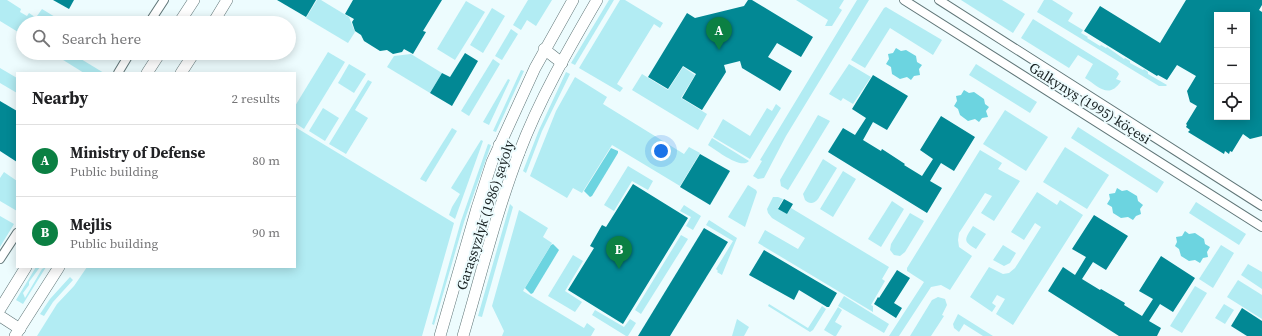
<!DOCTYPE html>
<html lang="en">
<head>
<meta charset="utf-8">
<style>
	:root { --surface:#fff; --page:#f6f6f6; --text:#202124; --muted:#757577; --line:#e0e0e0; --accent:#0b8043 }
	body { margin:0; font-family:"Source Serif 4",serif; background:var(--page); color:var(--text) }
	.controls { position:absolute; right:12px; top:12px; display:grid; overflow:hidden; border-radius:0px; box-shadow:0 2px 10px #0003 }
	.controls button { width:36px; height:36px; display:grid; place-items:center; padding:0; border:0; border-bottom:1px solid var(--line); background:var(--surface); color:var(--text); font:20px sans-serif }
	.you { position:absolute; left:661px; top:151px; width:14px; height:14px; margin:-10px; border:3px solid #fff; border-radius:50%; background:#1a73e8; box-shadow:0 0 0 6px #1a73e833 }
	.badge { display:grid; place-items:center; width:26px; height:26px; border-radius:50%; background:var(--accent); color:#fff; font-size:13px; font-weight:700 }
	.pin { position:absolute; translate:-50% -33px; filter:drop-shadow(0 1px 2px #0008) }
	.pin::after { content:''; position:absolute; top:21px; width:14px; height:12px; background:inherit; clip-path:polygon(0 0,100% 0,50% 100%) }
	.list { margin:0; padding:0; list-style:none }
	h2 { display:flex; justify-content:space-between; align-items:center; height:52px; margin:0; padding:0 16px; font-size:17px }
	h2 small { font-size:13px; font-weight:400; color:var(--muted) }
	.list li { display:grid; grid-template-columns:26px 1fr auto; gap:12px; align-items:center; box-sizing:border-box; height:72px; padding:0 16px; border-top:1px solid var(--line) }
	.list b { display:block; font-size:15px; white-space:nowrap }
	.list p { margin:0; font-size:13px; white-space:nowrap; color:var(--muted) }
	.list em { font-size:13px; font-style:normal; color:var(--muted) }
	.icon { flex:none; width:22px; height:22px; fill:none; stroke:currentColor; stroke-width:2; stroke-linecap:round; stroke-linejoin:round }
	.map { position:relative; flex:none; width:1262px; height:336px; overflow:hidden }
	.search { position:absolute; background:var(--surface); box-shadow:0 2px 10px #0003; left:16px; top:16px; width:280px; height:44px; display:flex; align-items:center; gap:10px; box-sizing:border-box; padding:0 14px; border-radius:22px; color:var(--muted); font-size:15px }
	.panel { position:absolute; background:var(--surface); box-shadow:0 2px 10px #0003; left:16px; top:72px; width:280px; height:196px; border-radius:0px }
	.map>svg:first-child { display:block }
</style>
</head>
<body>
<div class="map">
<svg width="1262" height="336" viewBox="0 0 1262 336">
	<rect width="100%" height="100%" fill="#edfcfe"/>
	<g fill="#b2ecf3">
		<path d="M0 0H7L21 9 20 12 27 16 29 13 38 19 35 23H23V35L0 21Z"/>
		<path d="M317 0H321L349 17 355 32 348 43 306 18Z"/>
		<path d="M528 0H552L536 26 527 20 521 30 513 25Z"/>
		<path d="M609 0H614L575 65 571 63Z"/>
		<path d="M620 0H625L663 23 660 28 654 24 617 84 623 88 620 92 579 68Z"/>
		<path d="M796 0H844L839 8 842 10 832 26H825L828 20Z"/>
		<path d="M857 0H869L786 136 764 178 758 179 753 176 762 161 760 160Z"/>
		<path d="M961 0H1002L1025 14 1013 33Z"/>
		<path d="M1044 0H1052L1073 13 1068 21 1083 30 1081 33 1088 37 1087 38 1100 46 1101 45 1106 48 1107 47 1124 59 1125 58 1130 61V63L1143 70 1144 69 1148 72V74L1167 85 1166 86H1159L1037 12Z"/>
		<path d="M466 1 485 12 455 60 437 49Z"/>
		<path d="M886 7 942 40 933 55 890 28 865 68 851 60 884 8Z"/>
		<path d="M492 8 505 16 483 53 470 45Z"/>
		<path d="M42 9 65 23H49L37 16Z"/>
		<path d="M1033 19 1117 71 1119 74 1116 79 1121 81C1109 100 1098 86 1085 78L1093 64 1078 55 1069 68 1021 38Z"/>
		<path d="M511 29 518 34 502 60 495 56Z"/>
		<path d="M328 52 345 62 304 129 295 123V106Z"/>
		<path d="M52 53H71L104 73H84Z"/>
		<path d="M411 54 442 73 430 93 387 67 394 56Z"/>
		<path d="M493 59 500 64 469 116 461 111Z"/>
		<path d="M349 64 366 74 354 93 338 83Z"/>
		<path d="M849 64 871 77 853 104 843 98 841 101 829 94Z"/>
		<path d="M976 64 1037 102 1030 113 969 75Z"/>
		<path d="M683 67 695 75 681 98 707 114 698 130 632 90 642 74 668 90Z"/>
		<path d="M0 68 17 78V93L0 83Z"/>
		<path d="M521 70 524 71 496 132 493 131Z"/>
		<path d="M566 72 570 74 542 131 526 173 523 171 539 130Z"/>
		<path d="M575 77 607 97 603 104 684 154 689 147 700 153 680 186 612 145 582 193 573 188 567 198 530 176 556 111Z"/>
		<path d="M508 79 510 80 489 125 483 122Z"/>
		<path d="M368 80 372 82 355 110 368 118 346 154 329 144Z"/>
		<path d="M776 104 781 108 750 159 713 137 723 119 750 136 767 108 772 111Z"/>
		<path d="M323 108 339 118 325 141 309 131Z"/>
		<path d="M1005 110 1048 137 1026 171 983 144Z"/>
		<path d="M818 115 830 121 788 190 781 186 780 180Z"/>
		<path d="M295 127 454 223 422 336H37L57 304 74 286 87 267H295Z"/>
		<path d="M1078 127 1164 182 1157 193 1071 138Z"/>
		<path d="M452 128 457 131 426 182 420 179Z"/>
		<path d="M712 138 749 161C741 170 716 150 708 145Z"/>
		<path d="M481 140 483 141 455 219 449 215 452 207 460 194 451 188Z"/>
		<path d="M488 144 491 145 464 222 434 325 432 324 461 221Z"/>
		<path d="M1065 147 1109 175 1087 209 1043 182Z"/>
		<path d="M980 150 1002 163 998 169 1020 181 994 221 981 213 992 196 985 193 959 233 958 240 959 247 972 256 950 290 941 285 931 287 899 336H889L924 282 907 271V268Z"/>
		<path d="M823 159 837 168 818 199C814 204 809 204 805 200L803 194Z"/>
		<path d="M628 166 653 181 648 190 632 181 614 211 604 205Z"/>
		<path d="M843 171 856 179 833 217 820 209Z"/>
		<path d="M4 172 17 181V211L0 201V178Z"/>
		<path d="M748 185 756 190 757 192 745 227 728 217Z"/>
		<path d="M1037 192 1057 205 1060 200 1083 215 1013 325 996 314 1005 299 997 295 992 303 996 306 992 312 970 297 989 267 1003 274 1009 273 1015 268 1041 227 1035 223 1024 240 1011 232Z"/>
		<path d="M773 197H778L783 199 778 208 787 214 791 208 889 267 882 279 885 281 871 305 873 306V312L758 243 765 230 798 249 805 238 772 218 768 213 767 209Z"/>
		<path d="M892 201 904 209 881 247 868 239Z"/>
		<path d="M1196 202 1246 234 1239 245 1189 213Z"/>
		<path d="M510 204 513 207 482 317 478 316Z"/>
		<path d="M684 205 701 216 693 230 686 226 691 217 680 211Z"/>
		<path d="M519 210 548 228 543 237 552 243 523 291 584 328 587 323 595 329 591 336H502L504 331 492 306Z"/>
		<path d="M910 213 924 221 905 252 900 256 894 255 890 250 891 244Z"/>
		<path d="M0 216 14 224 0 247Z"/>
		<path d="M709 220 737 238 722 275 717 272 718 271 716 269 733 241 706 225Z"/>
		<path d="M973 226 986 234 976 249C962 241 965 239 973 226Z"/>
		<path d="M681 235 688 239 641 314 635 310Z"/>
		<path d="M1003 245 1016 253 1010 263 1004 266 993 260Z"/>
		<path d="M1221 245 1234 253 1213 288 1199 279Z"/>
		<path d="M573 255 583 261 565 291 582 302 575 312 548 296Z"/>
		<path d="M1248 264 1262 272V289L1241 275Z"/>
		<path d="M36 267H40L29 282V285L23 293 25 298 42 269 46 267 23 304 16 300Z"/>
		<path d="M70 277 73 280 53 302 44 316 40 314 50 299Z"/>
		<path d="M1238 280 1262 295V319L1227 297Z"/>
		<path d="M1195 286 1207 293 1182 333 1170 326Z"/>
		<path d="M844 296 889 324 884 333 838 306Z"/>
		<path d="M938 297 945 299 947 305 942 315 944 316 931 336H910L932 300Z"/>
		<path d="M769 304 808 328 822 306 826 309 813 330 810 332 768 306Z"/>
		<path d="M1224 304 1234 310 1225 324 1215 318Z"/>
		<path d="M838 307 842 310 835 322 842 326 836 336H834L824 330Z"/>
		<path d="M595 310 624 327 630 319 636 323 628 336H626L592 315Z"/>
		<path d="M958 314 993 336H983L964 324 959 332 954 328 953 324Z"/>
		<path d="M737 319 749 327 744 336H732Z"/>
	</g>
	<g fill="#6cd4e0">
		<path d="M896 48 901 51 906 50 916 56 917 62 922 65 919 69 920 75 914 76 911 80 907 77 900 79 892 74 891 67 886 64 889 59 888 54 893 53Z"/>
		<path d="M964 90 969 93 974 92 984 99 985 104 989 107 986 111 988 117 982 118 979 122 975 119 968 121 960 115 958 109 954 106 957 101 956 96 961 95Z"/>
		<path d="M611 148 618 151V153L592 196 590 197 584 191Z"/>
		<path d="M1117 188 1122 191 1127 190 1137 196 1138 201 1143 205 1140 209 1141 214 1136 216 1133 220 1128 217 1121 218 1113 213 1112 207 1107 204 1110 199 1109 194 1115 193Z"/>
		<path d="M1185 231 1189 234 1195 233 1204 239 1205 244 1210 247 1207 252 1208 257 1203 258 1200 263 1195 260 1189 261 1181 256 1179 249 1175 246 1177 242 1176 237 1182 236Z"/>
		<path d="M553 244 559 250 533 293 531 294 525 288 551 245Z"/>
	</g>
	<g fill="#028894" fill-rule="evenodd">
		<path d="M53 0H74L69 9Z"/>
		<path d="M277 0H316L306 17Z"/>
		<path d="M353 0H442L423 31 426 32 413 54 404 49 402 52 393 54 387 50 380 51 364 41 361 35 355 31 352 22 354 19 345 14Z"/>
		<path d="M748 0H752L813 37 801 57 777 43 768 57 792 71 780 91 742 68 740 61 724 65 726 72 702 110 682 98 696 74 683 66 668 89 648 77 687 13 695 18 744 6Z"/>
		<path d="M1186 0H1262V5L1259 10 1262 12V136L1250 139 1243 134 1232 152 1230 151 1229 154 1225 151 1224 154 1188 132 1190 130 1186 127 1187 125 1186 124 1197 106 1190 102 1187 91 1196 76 1177 65 1167 80 1158 75 1157 76 1084 31 1100 6 1160 43ZM1217 15H1247V117H1217Z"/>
		<path d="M465 53 478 61 452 106 430 93 442 73 450 77Z"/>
		<path d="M873 75 908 96 887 130 873 122 863 140 881 151 882 149 905 164 904 165 922 176 933 159 920 150 941 116 975 137 954 171 941 163 930 181 942 188 927 213 828 152 843 128 855 135 866 118 852 109Z"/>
		<path d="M0 101 17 111V162L0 151Z"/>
		<path d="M700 154 730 171 710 205 680 187Z"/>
		<path d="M633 184 688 218 623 324 568 290 594 248 590 246 602 225 606 227Z"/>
		<path d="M784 199 793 204 787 214 778 209Z"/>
		<path d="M1094 215 1128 236 1106 270 1093 262 1082 279 1100 290 1101 289 1125 303 1124 305 1142 316 1153 299 1139 291 1161 256 1195 278 1173 312 1160 304 1149 321 1161 328 1157 336H1119L1048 291 1063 267 1075 275 1086 257 1072 249Z"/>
		<path d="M704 228 728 242 670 336H638Z"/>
		<path d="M764 250 837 293 829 307H827L799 290 794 300 749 275Z"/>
		<path d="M897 270 910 278 894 303 902 308 896 318 874 304 878 297 879 298Z"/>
		<path d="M1242 308 1262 321V336H1247L1231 326Z"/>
	</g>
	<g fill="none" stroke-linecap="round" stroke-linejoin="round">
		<defs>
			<g id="street">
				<path d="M904 0 1262 227"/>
				<path d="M939 0 1262 206"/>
				<path d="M149 23 164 0"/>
				<path d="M118 73 130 53"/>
				<path d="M0 259 17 233"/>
			</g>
			<g id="secondary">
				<path d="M179 23 194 0"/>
				<path d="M213 23 227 0"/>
				<path d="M544 49 562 63"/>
				<path d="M147 73 160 53"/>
				<path d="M181 73 194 53"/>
				<path d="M499 145 519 153"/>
				<path d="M0 309 26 267"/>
				<path d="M0 316 20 329"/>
				<path d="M15 336 59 267"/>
				<path d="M440 336 477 208 492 162 535 68 573 0"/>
				<path d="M463 336C481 275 496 213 519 153 539 100 568 50 597 0"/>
			</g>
		</defs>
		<use href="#street" stroke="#607678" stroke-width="10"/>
		<use href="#secondary" stroke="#607678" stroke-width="12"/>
		<use href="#street" stroke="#fff" stroke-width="8"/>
		<use href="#secondary" stroke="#fff" stroke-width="11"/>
	</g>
	<g text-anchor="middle" stroke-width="4" stroke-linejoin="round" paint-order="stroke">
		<g font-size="14" fill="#182122" stroke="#edfcfe">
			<text transform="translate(1090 103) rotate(32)" y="5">Galkynyş (1995) köçesi</text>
			<text transform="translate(485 215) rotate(-72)" y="5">Garaşsyzlyk (1986) şaýoly</text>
		</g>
	</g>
</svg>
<div class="controls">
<button>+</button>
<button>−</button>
<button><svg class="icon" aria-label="locate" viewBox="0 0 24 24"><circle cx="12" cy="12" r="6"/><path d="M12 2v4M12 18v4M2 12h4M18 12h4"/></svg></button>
</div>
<div class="you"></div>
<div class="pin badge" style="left:719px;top:50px">A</div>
<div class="pin badge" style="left:619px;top:269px">B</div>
<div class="search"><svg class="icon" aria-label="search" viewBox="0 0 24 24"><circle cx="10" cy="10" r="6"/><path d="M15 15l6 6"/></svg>Search here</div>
<section class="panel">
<h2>Nearby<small>2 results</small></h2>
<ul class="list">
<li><span class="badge">A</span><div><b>Ministry of Defense</b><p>Public building</p></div><em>80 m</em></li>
<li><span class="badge">B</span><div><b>Mejlis</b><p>Public building</p></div><em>90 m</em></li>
</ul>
</section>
</div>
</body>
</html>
